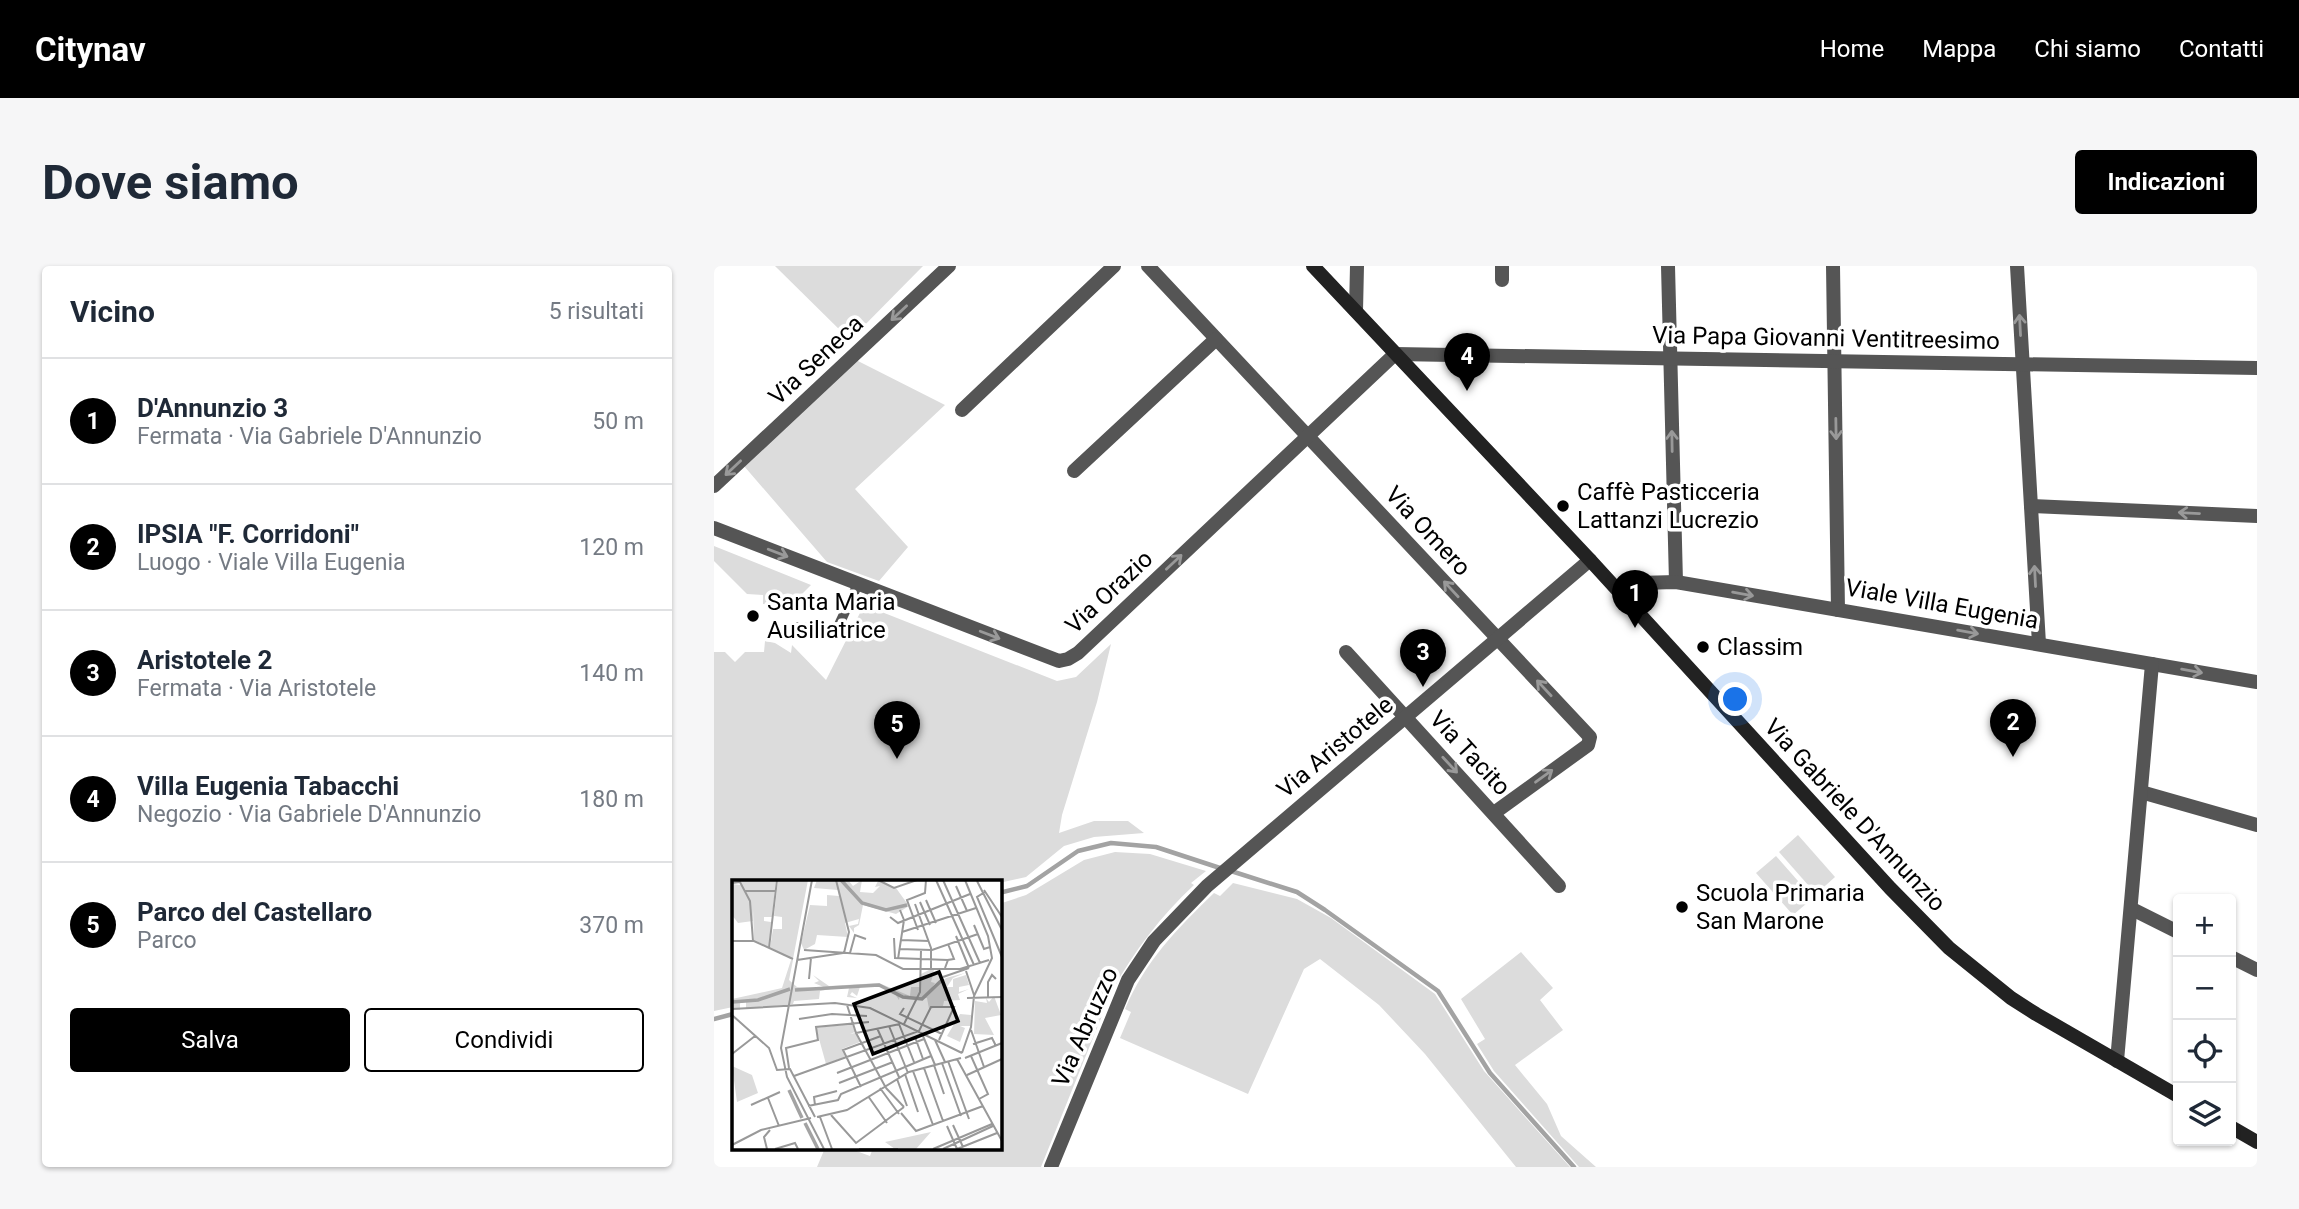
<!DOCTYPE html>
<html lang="it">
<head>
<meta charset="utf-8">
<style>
	:root { --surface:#fff; --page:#f6f6f7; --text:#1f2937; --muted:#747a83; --line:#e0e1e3; --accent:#000 }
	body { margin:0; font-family:Roboto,sans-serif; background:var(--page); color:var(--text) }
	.controls { position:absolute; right:21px; bottom:21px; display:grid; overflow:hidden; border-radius:7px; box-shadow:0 2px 5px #0004 }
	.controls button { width:63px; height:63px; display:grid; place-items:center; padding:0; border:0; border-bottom:2px solid var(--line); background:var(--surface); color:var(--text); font:35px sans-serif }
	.you { position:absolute; left:1022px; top:434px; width:24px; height:24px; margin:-18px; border:5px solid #fff; border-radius:50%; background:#1a73e8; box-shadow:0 0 0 10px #1a73e833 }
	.badge { display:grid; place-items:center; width:46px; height:46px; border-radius:50%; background:var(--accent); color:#fff; font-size:23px; font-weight:700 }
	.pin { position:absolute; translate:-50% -58px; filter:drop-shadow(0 2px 4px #0008) }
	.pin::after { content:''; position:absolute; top:37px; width:24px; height:21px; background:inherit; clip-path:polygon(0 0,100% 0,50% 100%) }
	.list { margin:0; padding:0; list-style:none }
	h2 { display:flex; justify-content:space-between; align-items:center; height:91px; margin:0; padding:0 28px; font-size:30px }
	h2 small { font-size:23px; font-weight:400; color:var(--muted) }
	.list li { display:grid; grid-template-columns:46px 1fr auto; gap:21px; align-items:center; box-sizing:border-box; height:126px; padding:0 28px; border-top:2px solid var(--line) }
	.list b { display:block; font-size:26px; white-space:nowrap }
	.list p { margin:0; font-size:23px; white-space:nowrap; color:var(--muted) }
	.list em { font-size:23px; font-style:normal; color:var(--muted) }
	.actions { display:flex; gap:14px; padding:21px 28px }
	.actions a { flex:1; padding:16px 0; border:2px solid var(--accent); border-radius:7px; text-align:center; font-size:24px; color:var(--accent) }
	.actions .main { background:var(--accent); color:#fff }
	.icon { flex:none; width:38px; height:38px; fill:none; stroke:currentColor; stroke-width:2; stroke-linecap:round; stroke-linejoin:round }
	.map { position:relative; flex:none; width:1543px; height:901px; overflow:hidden; border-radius:7px }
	header { display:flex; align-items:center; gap:42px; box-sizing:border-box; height:98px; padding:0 35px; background:var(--accent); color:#fff }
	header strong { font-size:33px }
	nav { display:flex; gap:38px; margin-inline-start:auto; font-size:24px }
	.intro { display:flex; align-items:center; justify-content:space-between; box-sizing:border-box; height:168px; padding:0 42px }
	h1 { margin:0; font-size:49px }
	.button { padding:18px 32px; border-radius:7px; background:var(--accent); color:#fff; font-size:24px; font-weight:700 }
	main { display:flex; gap:42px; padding:0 42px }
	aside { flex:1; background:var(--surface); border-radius:7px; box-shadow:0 2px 5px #0004 }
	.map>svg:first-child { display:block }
</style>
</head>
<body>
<header>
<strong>Citynav</strong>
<nav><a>Home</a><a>Mappa</a><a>Chi siamo</a><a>Contatti</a></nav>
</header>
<div class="intro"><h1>Dove siamo</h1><a class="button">Indicazioni</a></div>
<main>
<aside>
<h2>Vicino<small>5 risultati</small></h2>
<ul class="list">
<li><span class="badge">1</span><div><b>D'Annunzio 3</b><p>Fermata · Via Gabriele D'Annunzio</p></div><em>50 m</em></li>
<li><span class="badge">2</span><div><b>IPSIA &quot;F. Corridoni&quot;</b><p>Luogo · Viale Villa Eugenia</p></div><em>120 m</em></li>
<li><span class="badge">3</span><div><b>Aristotele 2</b><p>Fermata · Via Aristotele</p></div><em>140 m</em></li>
<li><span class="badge">4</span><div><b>Villa Eugenia Tabacchi</b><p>Negozio · Via Gabriele D'Annunzio</p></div><em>180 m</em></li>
<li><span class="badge">5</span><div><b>Parco del Castellaro</b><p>Parco</p></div><em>370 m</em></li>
</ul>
<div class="actions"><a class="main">Salva</a><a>Condividi</a></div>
</aside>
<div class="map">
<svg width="1543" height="901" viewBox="0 0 1543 901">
	<rect width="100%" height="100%" fill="#fff"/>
	<g fill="#dcdcdc">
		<path d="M61 0H209L136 74Z"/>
		<path d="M142 94 231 139 141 223 194 281 165 315 113 296 30 200Z"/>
		<path d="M0 280 97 319 78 338 77 332 60 339 49 338V329L33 328 0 295Z"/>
		<path d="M150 339 343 415 362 411 397 378 383 436 348 549 345 567 380 555H414L430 567 380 571 350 580 312 611 285 617 19 616V741L0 745V386H11L21 396 31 386H50L51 375 61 377 77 387 78 379 112 414Z"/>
		<path d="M1084 569 1121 611 1102 628 1065 586Z"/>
		<path d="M401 586 436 588 492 605 477 617 480 619C447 650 420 685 398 725L327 901H103L111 882H134L156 890 159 882H285V638L312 629 370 594Z"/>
		<path d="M1062 590 1099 632 1079 649 1042 607Z"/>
		<path d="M519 617 583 633 617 652 721 728 770 805 856 901H802L711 788 665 739 606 693 590 703 534 828 406 772 417 746 411 743C432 694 462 664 500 627L506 630Z"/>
		<path d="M807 686 839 722 826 734 849 764 801 799 833 838 847 870 882 901H865L780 805 763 778 771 773 747 733Z"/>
	</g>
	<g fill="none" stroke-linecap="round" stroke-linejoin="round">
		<g stroke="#a3a3a3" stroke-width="4.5">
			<path d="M517 605 583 626 611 644 724 725 776 807 860 901"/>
			<path d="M285 627 313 620 364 585 397 577 442 581 509 603"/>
			<path d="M0 753 19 748"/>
		</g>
		<path stroke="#555" stroke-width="10" d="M83 361 122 365 144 318"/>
		<g stroke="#555" stroke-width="14">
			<path d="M434 0 876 471 874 479 780 547"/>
			<path d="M788 0V14"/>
			<path d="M954 0 962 316"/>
			<path d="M1119 0 1124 344"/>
			<path d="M1303 0 1325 378"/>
			<path d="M642 45 643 0"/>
			<path d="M248 144 400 0"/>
			<path d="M360 205 502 73"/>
			<path d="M0 220 235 0"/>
			<path d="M1317 240 1543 250"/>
			<path d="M0 262 345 395 354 393 364 387 681 88 1543 102"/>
			<path d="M907 328 924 317 962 316 1543 416"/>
			<path d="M632 386 845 620"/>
			<path d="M1427 526 1543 559"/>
			<path d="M1418 643 1464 666"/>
			<path d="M1517 691 1543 704"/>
			<path d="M1403 795 1438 398"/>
		</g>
		<path stroke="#555" stroke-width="14" d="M337 901 414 714 440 675 493 620 876 294"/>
		<g stroke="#222" stroke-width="14">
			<path d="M599 0 876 294 1176 622 1235 682 1297 732 1322 748 1464 830"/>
			<path d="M1517 861 1543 876"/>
		</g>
	</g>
	<defs><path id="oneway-shaft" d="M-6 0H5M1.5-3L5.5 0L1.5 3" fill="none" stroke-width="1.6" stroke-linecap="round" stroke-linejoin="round" transform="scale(1.75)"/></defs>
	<g stroke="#999">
		<use href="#oneway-shaft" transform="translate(185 47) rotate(137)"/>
		<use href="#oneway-shaft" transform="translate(1306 59) rotate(-93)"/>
		<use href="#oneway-shaft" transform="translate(1122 163) rotate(89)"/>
		<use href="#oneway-shaft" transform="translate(958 175) rotate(-91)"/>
		<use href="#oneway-shaft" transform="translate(19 202) rotate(137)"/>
		<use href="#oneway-shaft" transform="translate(1475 247) rotate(-177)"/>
		<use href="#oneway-shaft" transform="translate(64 287) rotate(21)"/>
		<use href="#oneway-shaft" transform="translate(460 296) rotate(-43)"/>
		<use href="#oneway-shaft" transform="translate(1321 310) rotate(-93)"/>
		<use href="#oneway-shaft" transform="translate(737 323) rotate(-133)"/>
		<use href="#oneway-shaft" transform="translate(1029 328) rotate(10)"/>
		<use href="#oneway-shaft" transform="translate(1254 366) rotate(10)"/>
		<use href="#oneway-shaft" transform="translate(276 369) rotate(21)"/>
		<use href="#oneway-shaft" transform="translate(1478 405) rotate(10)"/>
		<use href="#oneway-shaft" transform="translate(830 422) rotate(-133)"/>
		<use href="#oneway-shaft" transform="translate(736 499) rotate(47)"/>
		<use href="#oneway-shaft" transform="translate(830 510) rotate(-36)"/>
	</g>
	<g fill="#000" stroke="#fff" stroke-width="2.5">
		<circle cx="849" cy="240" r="7"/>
		<circle cx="39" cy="350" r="7"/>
		<circle cx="989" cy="381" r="7"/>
		<circle cx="968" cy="641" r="7"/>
	</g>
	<g text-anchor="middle" stroke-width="7" stroke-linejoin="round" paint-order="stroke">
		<g font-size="24" fill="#000" stroke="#fff">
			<text transform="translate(1112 72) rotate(1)" y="8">Via Papa Giovanni Ventitreesimo</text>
			<text transform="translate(102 94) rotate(-43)" y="8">Via Seneca</text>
			<text transform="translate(714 265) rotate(47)" y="8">Via Omero</text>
			<text transform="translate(395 326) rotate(-43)" y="8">Via Orazio</text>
			<text transform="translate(1228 338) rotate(10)" y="8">Viale Villa Eugenia</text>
			<text transform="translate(621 481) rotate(-40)" y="8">Via Aristotele</text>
			<text transform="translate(756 487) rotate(47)" y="8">Via Tacito</text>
			<text transform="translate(1141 549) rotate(47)" y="8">Via Gabriele D'Annunzio</text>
			<text transform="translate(371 761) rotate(-66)" y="8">Via Abruzzo</text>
		</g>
		<g font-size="24" fill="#000" stroke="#fff" text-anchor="start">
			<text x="863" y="234">Caffè Pasticceria<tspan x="863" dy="28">Lattanzi Lucrezio</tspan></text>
			<text x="53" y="344">Santa Maria<tspan x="53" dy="28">Ausiliatrice</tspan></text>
			<text x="1003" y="389">Classim</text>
			<text x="982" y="635">Scuola Primaria<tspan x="982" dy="28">San Marone</tspan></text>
		</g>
	</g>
	<g transform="translate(18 614)">
		<rect width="270" height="270" fill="#fff"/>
		<path d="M8 0H44L40 37H32V41L39 42 37 67 22 60 21 29V41L6 43 0 35V4L9 5ZM46 0H76L61 79 38 68 41 49H50V37L42 36ZM85 0H116L121 6 130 0 128 12 141 13 148 6 143 7 146 1 164 8 177 26 164 34 131 25 127 45 122 48V53L117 46 126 44 127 39 113 43 116 57 85 55 83 64 72 70 69 63 78 25 95 26V15L107 16 106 10 82 8ZM59 80H61L57 100 65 107 94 108 82 103 87 101 81 95 97 106 147 103 178 116 179 107H188L189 94 197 90H202L199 102 203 103 196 114 214 98 233 93 221 98 215 107H221V99L234 95 237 105 227 107V112L237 109 226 114 228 120 212 121 211 126 197 129 195 118 181 119 168 114 167 120 161 111 147 106 128 107 125 116 120 112 118 115 125 118 115 117 117 108 111 107 88 111 87 119 62 121 61 124 14 129V122H8V130L0 129V119L50 108ZM262 116 269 135 253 138 262 155 242 154 243 121 255 123 254 118 257 122ZM228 134 239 135 238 146H228L233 148 228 162 215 156ZM120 144 123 152 118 154 123 153 128 162 110 169 113 177 94 184 84 148ZM0 186 20 195 26 213 5 222ZM199 252 184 269H163L153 262Z" fill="#dcdcdc"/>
		<path fill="none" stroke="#a3a3a3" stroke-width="3.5" d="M109 0 130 23 154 30 175 25M63 110 147 105 171 117 190 119 211 99M0 122 26 120 58 109M57 210 70 238M73 243 86 269"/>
		<path fill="none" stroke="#999" stroke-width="2" d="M80 0 49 168 55 197 92 269M104 0 117 52 112 73M146 0 162 8 185 0M204 0 242 85M211 0 248 83M245 1 270 50M0 3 8 2 18 21 21 61M224 6 235 31M252 10 270 37M13 11H44M253 12 245 17 270 77M194 20 204 43M188 22 198 45M183 24 199 68V89M158 37 166 43 238 14M242 45 252 69 258 67M186 50 175 20 193 13 194 0M170 52 244 28M224 56 237 88M162 58 163 78 216 80M169 60 197 61M0 61H22L61 79M37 68 45 0M167 69 200 70 246 54M72 70 144 75 171 89H228L257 80M118 73 123 55 134 59M166 79 172 40 168 30M65 80 111 73M213 88 216 80 222 79 216 64M234 91 242 115M211 97 237 88M77 99 79 78M256 117V102L260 95 264 99M235 118 270 117M115 125 124 153 154 208M172 128 168 134 210 154M0 129 103 123 138 128 230 173M0 135 37 168 45 190 58 189 83 237M67 139 100 134 135 136M167 144 182 182M172 144 188 112 189 70M157 146 176 193M145 148 167 197M239 150 252 187M124 153 168 144M191 156 203 185M183 157 191 179M203 160 213 182M241 164 260 158 264 166M230 173 239 147 242 116 260 78 256 56 233 0M0 174 23 156M239 176 256 214 247 219M233 178 270 163M225 179 270 261M216 181 237 239M210 183 229 236M202 185 212 214M57 188 54 168 86 160 84 147 137 142M192 188 211 241M181 191 201 245M105 193 192 159M173 194 186 232M235 195 270 179M62 196 187 151 199 127H222L207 160M165 199 175 226M107 203 161 182M129 207 111 170 149 156M148 208 167 234M154 208 172 227M136 216 155 243M36 218 47 246M19 225 48 212M83 225 82 217 105 211M76 226 106 220 109 214 199 176M169 233 184 251 251 226M99 235 124 263 172 227M85 237 115 230 177 192 229 178M88 237 100 269M221 245 231 267M215 246 225 269M0 265 29 250 79 238M35 269 32 257 38 250M43 269 63 263 66 269M127 269H166M201 269 260 244M211 269 261 246M225 269 265 253"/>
		<path fill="#000" fill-opacity="0.15" stroke="#000" stroke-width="3.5" d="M207 92 226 141 141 174 122 124Z"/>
		<rect width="270" height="270" fill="none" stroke="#000" stroke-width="3.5"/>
	</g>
</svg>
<div class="controls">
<button>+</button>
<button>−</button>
<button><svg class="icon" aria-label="locate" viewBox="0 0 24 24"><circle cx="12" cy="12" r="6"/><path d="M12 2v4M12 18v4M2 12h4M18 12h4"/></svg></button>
<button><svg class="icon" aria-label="layers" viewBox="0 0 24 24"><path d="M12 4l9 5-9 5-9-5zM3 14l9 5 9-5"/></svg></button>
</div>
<div class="you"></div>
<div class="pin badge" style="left:921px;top:362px">1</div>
<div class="pin badge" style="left:1299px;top:491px">2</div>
<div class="pin badge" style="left:709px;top:421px">3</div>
<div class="pin badge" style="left:753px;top:125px">4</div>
<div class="pin badge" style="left:183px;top:493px">5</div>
</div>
</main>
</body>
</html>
